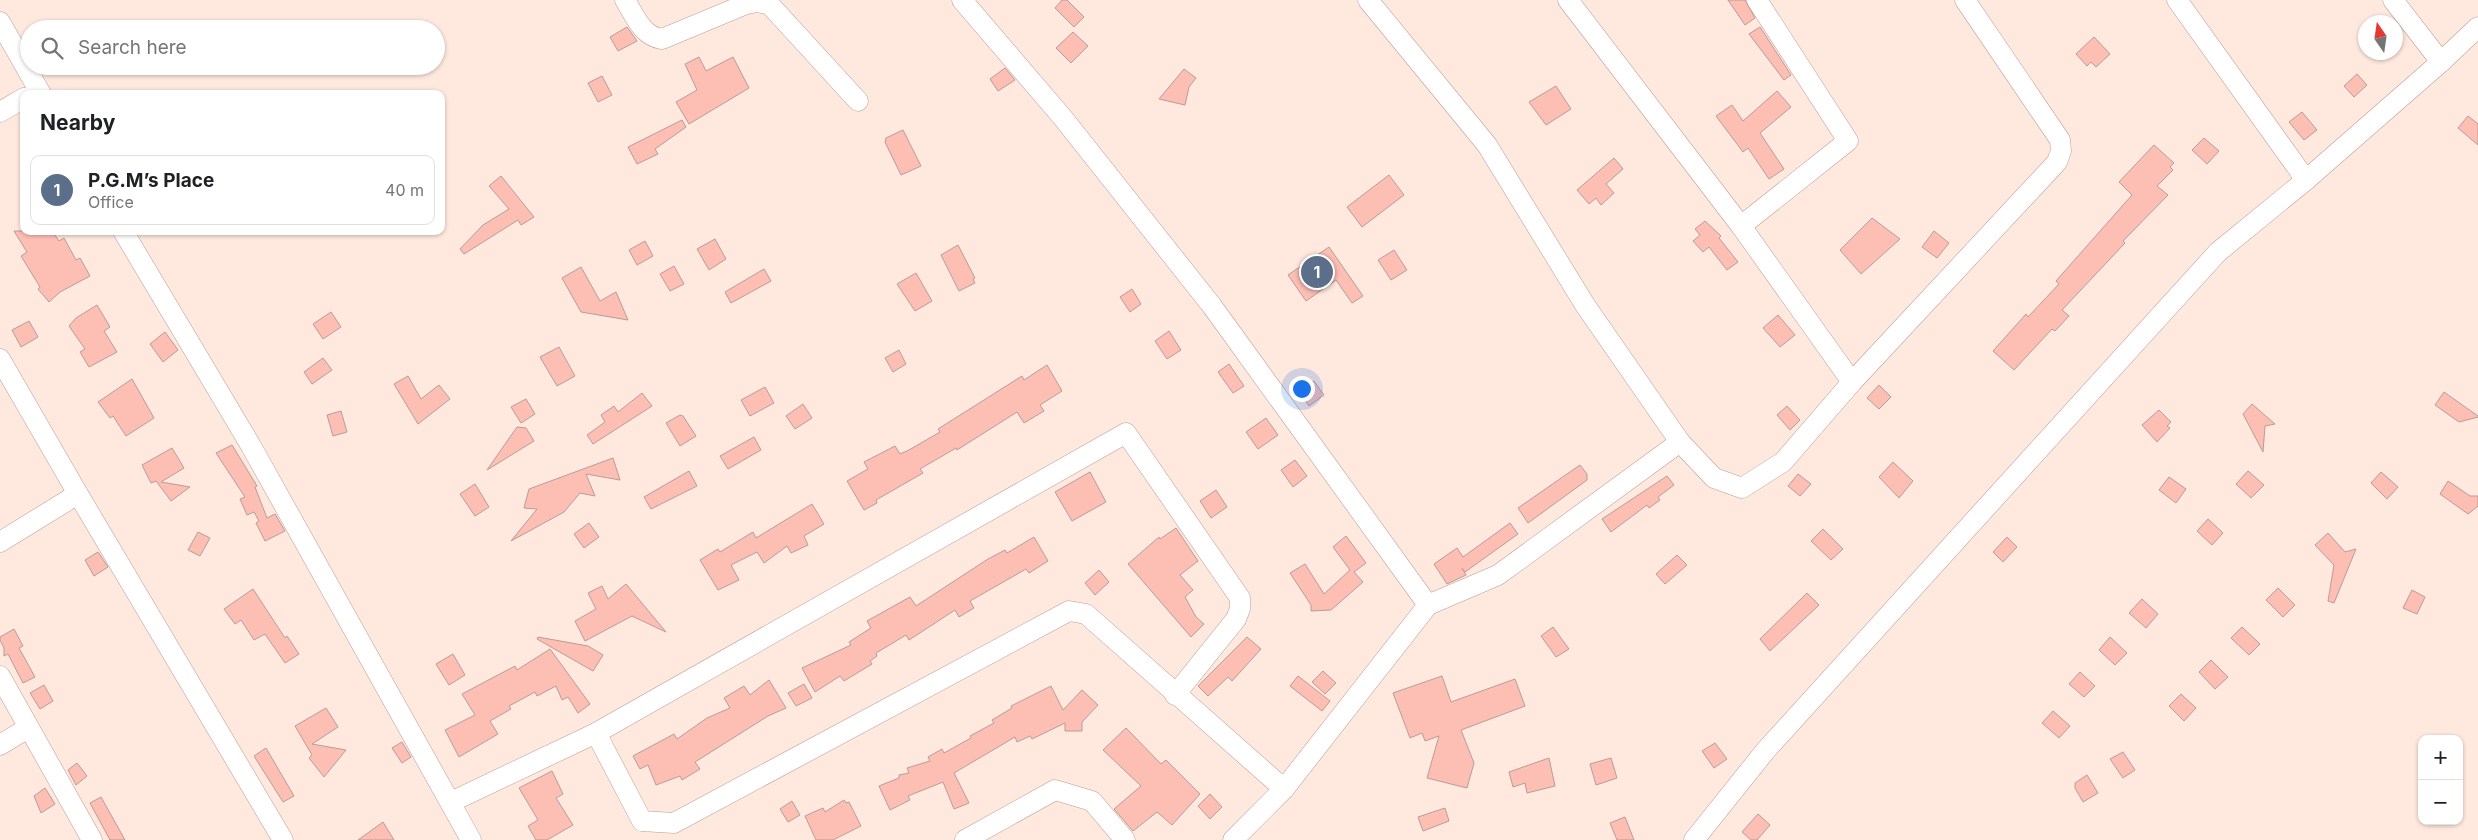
<!DOCTYPE html>
<html lang="en">
<head>
<meta charset="utf-8">
<style>
	:root { --surface:#fff; --page:#f6f6f6; --text:#202124; --muted:#757577; --line:#e0e0e0; --accent:#2b7269 }
	body { margin:0; font-family:Inter,sans-serif; background:var(--page); color:var(--text) }
	.controls { position:absolute; right:15px; bottom:15px; display:grid; overflow:hidden; border-radius:10px; box-shadow:0 1px 4px #0004 }
	.controls button { width:45px; height:45px; display:grid; place-items:center; padding:0; border:0; border-bottom:1px solid var(--line); background:var(--surface); color:var(--text); font:25px sans-serif }
	.compass { position:absolute; left:2358px; top:15px; width:45px; height:45px; border-radius:50%; background:var(--surface); box-shadow:0 1px 4px #0004; rotate:347deg }
	.you { position:absolute; left:1301px; top:388px; width:18px; height:18px; margin:-12px; border:4px solid #fff; border-radius:50%; background:#1a73e8; box-shadow:0 0 0 8px #1a73e833 }
	.badge { display:grid; place-items:center; width:32px; height:32px; border-radius:50%; background:var(--accent); color:#fff; font-size:16px; font-weight:700 }
	.pin { position:absolute; translate:-50% -50%; border:2px solid #fff; box-shadow:0 1px 5px #0006 }
	.list { margin:0; padding:0; list-style:none }
	h2 { display:flex; justify-content:space-between; align-items:center; height:65px; margin:0; padding:0 20px; font-size:21px }
	h2 small { font-size:16px; font-weight:400; color:var(--muted) }
	.list li { display:grid; grid-template-columns:32px 1fr auto; gap:15px; align-items:center; box-sizing:border-box; height:70px; margin:0 10px 10px; padding:0 10px; border:1px solid var(--line); border-radius:10px }
	.list b { display:block; font-size:19px; white-space:nowrap }
	.list p { margin:0; font-size:16px; white-space:nowrap; color:var(--muted) }
	.list em { font-size:16px; font-style:normal; color:var(--muted) }
	.icon { flex:none; width:28px; height:28px; fill:none; stroke:currentColor; stroke-width:2; stroke-linecap:round; stroke-linejoin:round }
	.map { position:relative; flex:none; width:2478px; height:840px; overflow:hidden }
	.search { position:absolute; background:var(--surface); box-shadow:0 1px 4px #0004; left:20px; top:20px; width:425px; height:55px; display:flex; align-items:center; gap:12px; box-sizing:border-box; padding:0 18px; border-radius:28px; color:var(--muted); font-size:19px }
	.panel { position:absolute; background:var(--surface); box-shadow:0 1px 4px #0004; left:20px; top:90px; width:425px; height:145px; border-radius:10px }
	.map>svg:first-child { display:block }
</style>
</head>
<body>
<div class="map">
<svg width="2478" height="840" viewBox="0 0 2478 840">
	<rect width="100%" height="100%" fill="#ffe8dd"/>
	<g fill="#fdbeb4" stroke="#ba9c97">
		<path d="M1062 0H1067L1084 17 1074 27 1055 8Z"/>
		<path d="M1728 0H1745L1755 18 1745 25Z"/>
		<path d="M627 27 637 41 618 51 610 37Z"/>
		<path d="M1760 27 1791 75 1784 80 1749 34Z"/>
		<path d="M1073 32 1088 46 1071 63 1056 48Z"/>
		<path d="M2094 37 2110 54 2096 67 2091 62 2087 66 2076 54Z"/>
		<path d="M699 57 706 71 733 57 749 88 689 124 676 102 697 90 685 64Z"/>
		<path d="M1005 68 1015 80 998 91 990 79Z"/>
		<path d="M1184 69 1196 78 1189 87 1185 105 1159 99Z"/>
		<path d="M2357 74 2367 85 2354 97 2344 86Z"/>
		<path d="M602 76 612 95 598 102 588 83Z"/>
		<path d="M1556 86 1571 109 1546 125 1529 102Z"/>
		<path d="M1777 91 1791 107 1760 133 1784 169 1769 179 1748 148 1743 152 1716 116 1732 105 1743 121Z"/>
		<path d="M2302 112 2317 130 2304 140 2289 122Z"/>
		<path d="M2468 116 2478 124V145L2458 128Z"/>
		<path d="M682 120 686 127 655 149 658 154 637 164 628 147Z"/>
		<path d="M903 130 921 166 901 175 885 142 886 138Z"/>
		<path d="M2204 138 2219 151 2207 164 2192 150Z"/>
		<path d="M2154 145 2174 163 2170 167 2173 170 2157 186 2168 195 2123 241 2125 243 2062 310 2069 316 2055 331 2052 329 2014 370 1993 351 2026 314 2028 317 2059 284 2056 281 2132 195 2119 182Z"/>
		<path d="M1614 158 1623 169 1606 184 1614 193 1601 205 1596 198 1589 204 1577 190Z"/>
		<path d="M1389 175 1404 195 1362 227 1347 207Z"/>
		<path d="M501 176 534 217 521 225 518 220 464 254 460 249 483 225 509 209 489 186Z"/>
		<path d="M1872 218 1900 239 1861 274 1840 250Z"/>
		<path d="M1705 221 1721 236 1719 238 1738 262 1727 270 1709 247 1703 252 1693 241 1700 235 1695 229Z"/>
		<path d="M14 231H52L59 241 64 238 76 260 80 258 90 276 60 292 49 302 38 289 40 287 21 256 27 252Z"/>
		<path d="M1934 231 1949 243 1937 258 1922 247Z"/>
		<path d="M715 239 726 259 709 270 697 249Z"/>
		<path d="M645 241 653 256 637 265 629 250Z"/>
		<path d="M958 245 975 278 973 279 975 283 959 291 941 255Z"/>
		<path d="M1329 247 1363 296 1352 303 1336 280 1306 301 1288 275Z"/>
		<path d="M1394 250 1407 270 1391 280 1378 260Z"/>
		<path d="M674 266 684 284 670 291 660 274Z"/>
		<path d="M581 267 600 301 616 292 628 320 581 312 562 278Z"/>
		<path d="M764 269 771 281 731 303 725 292Z"/>
		<path d="M916 273 932 301 915 311 897 284Z"/>
		<path d="M1132 289 1141 304 1130 312 1120 297Z"/>
		<path d="M97 305 110 327 104 331 117 352 89 367 80 352 85 349 69 326 76 318Z"/>
		<path d="M331 312 341 327 323 339 313 324Z"/>
		<path d="M1778 315 1795 335 1780 347 1763 328Z"/>
		<path d="M29 321 38 337 21 347 12 330Z"/>
		<path d="M1169 331 1181 350 1167 359 1155 341Z"/>
		<path d="M165 332 178 350 163 362 150 344Z"/>
		<path d="M559 347 575 376 557 386 540 357Z"/>
		<path d="M899 350 906 364 893 372 885 358Z"/>
		<path d="M323 358 332 370 312 384 304 372Z"/>
		<path d="M1229 364 1244 386 1233 393 1218 372Z"/>
		<path d="M1047 365 1062 391 1040 405 1044 411 1024 423 1017 412 957 450 956 448 920 469 923 473 876 500 877 503 864 510 847 481 868 469 864 462 895 446 900 454 909 450 940 432 938 429 1022 376 1024 380Z"/>
		<path d="M408 376 421 399 439 385 450 399 418 424 394 384Z"/>
		<path d="M132 379 154 418 126 436 113 416 110 418 98 402Z"/>
		<path d="M1314 381 1324 395 1309 406 1299 391Z"/>
		<path d="M1879 385 1891 397 1879 409 1867 398Z"/>
		<path d="M765 387 774 403 750 416 741 400Z"/>
		<path d="M2444 392 2478 416V417L2459 422 2435 405Z"/>
		<path d="M642 393 652 406 593 444 587 435 605 422 601 415 614 406 618 412Z"/>
		<path d="M526 399 535 414 521 423 511 407Z"/>
		<path d="M803 404 812 418 795 429 786 416Z"/>
		<path d="M2252 404 2275 424 2265 426 2263 452 2243 414Z"/>
		<path d="M1787 406 1800 420 1790 430 1777 415Z"/>
		<path d="M2159 410 2171 422 2167 426 2170 428 2157 442 2142 425Z"/>
		<path d="M341 411 347 432 333 436 327 415Z"/>
		<path d="M680 415 683 416 696 436 680 446 666 423Z"/>
		<path d="M1266 418 1278 435 1258 449 1246 432Z"/>
		<path d="M517 427 526 428 534 441 487 470Z"/>
		<path d="M754 437 761 450 728 469 720 456Z"/>
		<path d="M232 445 257 486 255 487 267 518 275 514 285 531 265 541 256 523 259 521 254 512 247 515 240 499 245 497 216 453Z"/>
		<path d="M172 448 184 468 161 482 190 487 171 501 156 481 151 483 142 465Z"/>
		<path d="M613 458 620 480 586 474 595 496 580 493 564 512 511 541 537 509 524 508 529 489Z"/>
		<path d="M1295 460 1307 476 1293 487 1281 470Z"/>
		<path d="M1893 462 1913 481 1899 498 1879 477Z"/>
		<path d="M1580 465 1587 474V480L1528 523 1518 508Z"/>
		<path d="M689 471 697 486 651 509 644 497Z"/>
		<path d="M2248 471 2264 485 2251 498 2236 484Z"/>
		<path d="M1090 472 1106 502 1072 521 1055 492Z"/>
		<path d="M2381 472 2398 487 2387 499 2371 483Z"/>
		<path d="M1798 474 1811 484 1800 496 1788 486Z"/>
		<path d="M1667 476 1674 485 1658 497 1660 500 1649 508 1647 505 1611 532 1602 519Z"/>
		<path d="M2169 477 2186 489 2176 503 2159 490Z"/>
		<path d="M2448 481 2470 496H2478V506L2468 514 2440 494Z"/>
		<path d="M475 484 489 507 475 516 460 494Z"/>
		<path d="M1216 490 1227 507 1211 518 1200 501Z"/>
		<path d="M812 504 824 524 804 536 808 545 791 553 787 546 764 563 757 552 731 565 739 580 718 590 700 560 718 549 720 552 753 532 756 538Z"/>
		<path d="M2208 519 2223 533 2212 545 2197 531Z"/>
		<path d="M589 523 599 537 584 548 574 534Z"/>
		<path d="M1510 523 1518 534 1465 572 1462 568 1466 575 1447 584 1434 564 1457 548 1463 557Z"/>
		<path d="M1176 528 1198 561 1180 575 1193 590 1185 597 1196 617 1204 624 1191 637 1128 564 1159 537 1160 539Z"/>
		<path d="M1823 529 1843 549 1831 560 1811 541Z"/>
		<path d="M198 532 210 538 200 556 188 550Z"/>
		<path d="M2328 533 2345 552 2356 549 2334 603 2328 601 2334 565 2315 545Z"/>
		<path d="M1346 536 1366 563 1354 572 1363 582 1331 610 1311 611V605L1290 573 1305 564 1324 594 1350 570 1333 547Z"/>
		<path d="M1034 537 1048 561 1029 573 1026 569 970 601 974 608 959 617 955 610 909 640 906 635 876 653 877 656 870 661 872 664 844 681 840 676 815 692 802 668 851 645 849 642 871 628 867 621 910 597 916 606 988 559 1005 550 1007 553Z"/>
		<path d="M2007 537 2017 547 2003 562 1993 552Z"/>
		<path d="M98 552 108 567 94 576 85 560Z"/>
		<path d="M1677 555 1687 565 1665 584 1656 574Z"/>
		<path d="M1099 570 1109 582 1095 595 1085 583Z"/>
		<path d="M626 584 666 632 632 616 585 641 575 621 596 609 588 593 602 586 608 599Z"/>
		<path d="M2278 588 2295 605 2283 617 2266 600Z"/>
		<path d="M253 589 285 638 287 636 299 654 285 663 265 634 254 640 241 620 235 624 224 609Z"/>
		<path d="M2412 590 2425 597 2417 614 2403 608Z"/>
		<path d="M1807 593 1819 605 1770 651 1760 639Z"/>
		<path d="M2142 599 2158 614 2146 628 2129 613Z"/>
		<path d="M1553 627 1569 649 1556 657 1541 636Z"/>
		<path d="M2242 627 2260 644 2249 655 2231 638Z"/>
		<path d="M14 629 23 646 19 648 35 677 23 683 8 654 4 656V648L0 640V637Z"/>
		<path d="M538 637 588 646 603 655 593 671 537 639Z"/>
		<path d="M1247 637 1261 649 1232 681 1228 677 1208 696 1198 686Z"/>
		<path d="M2110 637 2127 653 2115 665 2099 650Z"/>
		<path d="M550 649 590 704 578 713 568 697 562 700 556 686 537 696 535 692 509 706 511 709 490 721 498 734 459 757 445 730 475 715 462 694 515 666 517 670Z"/>
		<path d="M453 654 465 675 449 685 436 664Z"/>
		<path d="M2211 660 2228 677 2215 689 2199 672Z"/>
		<path d="M1323 671 1336 683 1325 694 1312 682Z"/>
		<path d="M2080 672 2095 686 2084 697 2069 684Z"/>
		<path d="M1298 676 1330 701 1322 711 1290 686Z"/>
		<path d="M1442 676 1451 702 1515 679 1525 706 1461 730 1474 763 1467 788 1427 778 1439 736 1425 741 1422 733 1410 738 1393 693Z"/>
		<path d="M769 680 786 708 768 716 695 762 700 769 682 780 680 776 656 785 648 765 640 769 633 756 674 734 677 739 707 718 730 708 724 698 744 686 750 695Z"/>
		<path d="M804 684 812 698 796 706 788 693Z"/>
		<path d="M44 685 53 701 40 709 30 693Z"/>
		<path d="M1051 686 1063 710 1082 690 1098 705 1082 722V731H1065V723L1032 739 1030 736 1017 742 1015 737 954 773 969 803 954 809 943 782 908 796 910 800 890 810 879 786 899 778V775L909 773 907 768 930 761 928 757 942 749 944 753 971 738 970 736 994 723 992 720 1012 708 1011 706Z"/>
		<path d="M2181 694 2196 708 2184 721 2169 706Z"/>
		<path d="M326 708 338 727 312 744 346 750 324 777 309 758 312 755 295 726Z"/>
		<path d="M2053 711 2070 726 2059 738 2042 723Z"/>
		<path d="M1126 728 1161 764 1166 760 1200 794 1172 825 1157 812 1133 831 1114 809 1141 786 1103 750Z"/>
		<path d="M402 742 411 757 402 763 392 748Z"/>
		<path d="M1715 743 1727 759 1714 768 1702 751Z"/>
		<path d="M266 748 294 796 283 802 254 756Z"/>
		<path d="M2123 752 2135 770 2123 778 2110 759Z"/>
		<path d="M1549 758 1555 786 1527 793 1525 783 1513 787 1509 772Z"/>
		<path d="M1611 758 1617 778 1596 785 1590 764Z"/>
		<path d="M77 763 87 776 76 785 68 770Z"/>
		<path d="M552 771 563 794 556 798 573 825 547 840H536L528 826 538 820 519 788Z"/>
		<path d="M2087 775 2098 793 2083 802 2075 788V783Z"/>
		<path d="M45 788 55 804 41 813 34 796Z"/>
		<path d="M1210 794 1222 807 1210 819 1198 806Z"/>
		<path d="M101 797 125 840H110L90 803Z"/>
		<path d="M844 800 846 803 849 802 861 826 833 840H816L805 816 823 808 825 812Z"/>
		<path d="M792 801 800 815 788 822 780 809Z"/>
		<path d="M1445 808 1449 821 1423 831 1418 817Z"/>
		<path d="M1758 814 1770 825 1757 840H1751L1742 832Z"/>
		<path d="M1625 817 1634 840H1617L1610 823Z"/>
		<path d="M383 822 394 840H358Z"/>
	</g>
	<g fill="none" stroke-linecap="round" stroke-linejoin="round">
		<defs>
			<g id="minor">
				<path d="M625 0C635 16 642 36 662 39L746 4 758 2 770 5 858 101"/>
				<path d="M962 0 1063 118 1212 306 1428 605"/>
				<path d="M1368 0 1487 145 1585 305 1680 442 1714 478 1742 488 1783 462 1852 382 2057 162 2061 151 2060 140 1965 0"/>
				<path d="M1568 0 1741 226 1852 382"/>
				<path d="M2177 0 2306 180"/>
				<path d="M2393 0 2441 62"/>
				<path d="M0 22 41 94"/>
				<path d="M0 112 24 98"/>
				<path d="M1741 226 1848 141 1757 0"/>
				<path d="M123 231 251 446 471 840"/>
				<path d="M0 359 78 494 283 840"/>
				<path d="M0 542 78 494"/>
				<path d="M0 676 92 840"/>
				<path d="M596 733 642 821 674 823 1069 611 1086 614 1284 789"/>
				<path d="M0 745 28 728"/>
				<path d="M451 802 596 733 1126 433 1240 598V609L1236 619 1175 695"/>
				<path d="M965 840 1055 790 1092 801 1125 840"/>
				<path d="M1233 840 1284 789 1428 605 1498 575 1680 442"/>
				<path d="M1694 840 1766 750 2218 252 2306 180 2441 62 2478 27"/>
			</g>
		</defs>
		<use href="#minor" stroke="#ba9f93" stroke-width="21"/>
		<use href="#minor" stroke="#fff" stroke-width="20"/>
	</g>
</svg>
<div class="controls">
<button>+</button>
<button>−</button>
</div>
<svg class="compass" viewBox="-18 -18 36 36"><path d="M0-13l5 13h-10z" fill="#e53935"/><path d="M0 13l5-13h-10z" fill="#757577"/></svg>
<div class="you"></div>
<div class="pin badge" style="left:1317px;top:272px;background:#5c6f8a">1</div>
<div class="search"><svg class="icon" aria-label="search" viewBox="0 0 24 24"><circle cx="10" cy="10" r="6"/><path d="M15 15l6 6"/></svg>Search here</div>
<section class="panel">
<h2>Nearby<small></small></h2>
<ul class="list">
<li><span class="badge" style="background:#5c6f8a">1</span><div><b>P.G.M’s Place</b><p>Office</p></div><em>40 m</em></li>
</ul>
</section>
</div>
</body>
</html>
